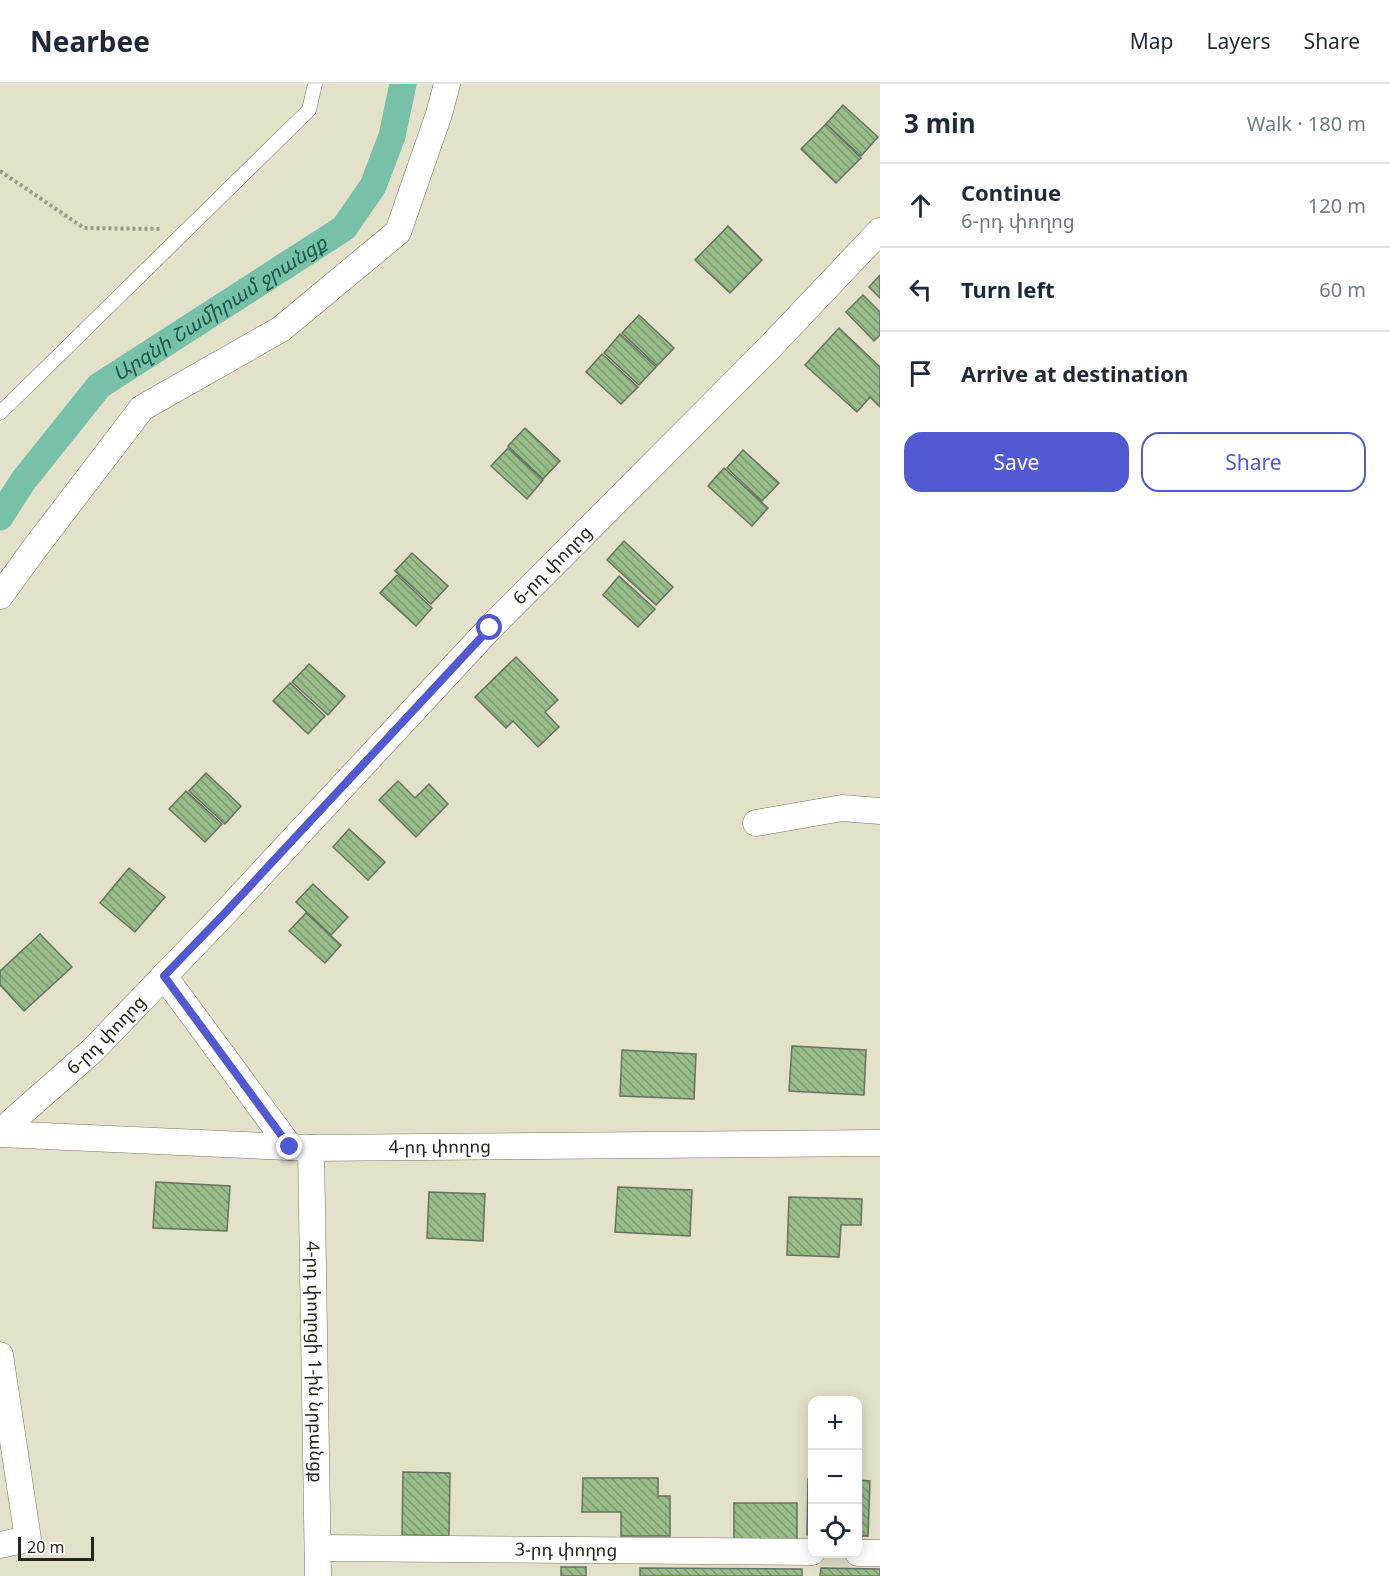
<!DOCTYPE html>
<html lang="en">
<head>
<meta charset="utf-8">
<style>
	:root { --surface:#fff; --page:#f2f2f3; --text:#1f2937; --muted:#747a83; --line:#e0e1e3; --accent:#525ad1 }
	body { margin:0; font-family:"Noto Sans","Noto Sans Armenian",sans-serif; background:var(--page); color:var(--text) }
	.controls { position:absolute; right:18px; bottom:18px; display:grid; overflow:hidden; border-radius:12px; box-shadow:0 3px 15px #0003 }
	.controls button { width:54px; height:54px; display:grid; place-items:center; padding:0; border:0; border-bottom:2px solid var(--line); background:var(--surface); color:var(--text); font:30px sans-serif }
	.scale { position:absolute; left:18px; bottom:15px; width:76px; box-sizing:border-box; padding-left:6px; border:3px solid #26251c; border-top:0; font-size:16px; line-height:21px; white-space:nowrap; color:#26251c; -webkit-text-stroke:4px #fff; paint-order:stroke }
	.stop { position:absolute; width:18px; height:18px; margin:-14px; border:4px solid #525ad1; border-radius:50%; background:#fff }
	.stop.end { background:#525ad1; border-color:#fff; box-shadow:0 2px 6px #0008 }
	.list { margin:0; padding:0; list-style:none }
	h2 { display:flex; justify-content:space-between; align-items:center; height:78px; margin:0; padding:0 24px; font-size:26px }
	h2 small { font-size:20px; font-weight:400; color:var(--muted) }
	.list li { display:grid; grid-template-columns:39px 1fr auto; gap:18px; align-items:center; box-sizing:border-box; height:84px; padding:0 24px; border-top:2px solid var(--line) }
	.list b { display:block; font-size:22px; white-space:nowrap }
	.list p { margin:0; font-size:20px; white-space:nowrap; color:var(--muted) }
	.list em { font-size:20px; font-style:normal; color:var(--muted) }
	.actions { display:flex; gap:12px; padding:18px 24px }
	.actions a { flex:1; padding:14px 0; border:2px solid var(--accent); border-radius:18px; text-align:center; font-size:21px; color:var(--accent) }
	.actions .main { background:var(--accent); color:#fff }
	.icon { flex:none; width:33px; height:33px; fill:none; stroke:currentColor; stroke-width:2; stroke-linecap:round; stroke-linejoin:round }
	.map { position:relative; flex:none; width:880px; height:1492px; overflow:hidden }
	header { display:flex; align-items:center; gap:36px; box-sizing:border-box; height:84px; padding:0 30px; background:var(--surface); border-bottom:2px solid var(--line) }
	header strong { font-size:28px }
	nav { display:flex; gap:33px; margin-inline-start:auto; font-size:21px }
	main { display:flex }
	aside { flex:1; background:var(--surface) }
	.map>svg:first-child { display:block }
</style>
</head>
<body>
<header>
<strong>Nearbee</strong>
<nav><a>Map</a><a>Layers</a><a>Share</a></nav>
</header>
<main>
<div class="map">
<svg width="880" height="1492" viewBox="0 0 880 1492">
	<defs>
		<pattern id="building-back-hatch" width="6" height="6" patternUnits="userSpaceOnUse" patternTransform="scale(1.5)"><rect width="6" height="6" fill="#98bd89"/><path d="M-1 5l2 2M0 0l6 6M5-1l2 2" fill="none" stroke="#7c996f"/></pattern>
	</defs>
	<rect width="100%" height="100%" fill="#e3e1c9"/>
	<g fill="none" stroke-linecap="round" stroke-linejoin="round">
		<path stroke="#77c1a9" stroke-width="27" id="s1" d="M0 433 23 397 99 302 344 144 373 102 392 52 403 0"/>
	</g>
	<g fill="url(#building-back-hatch)" stroke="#667361" stroke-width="1.5">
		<path d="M843 21 878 53 861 72 826 40Z"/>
		<path d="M826 40 861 74 836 99 801 65Z"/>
		<path d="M728 142 762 176 730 209 695 176Z"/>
		<path d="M880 191V214L869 203Z"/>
		<path d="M863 211 880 228V251L874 257 846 228Z"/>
		<path d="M639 231 674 264 657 282 622 249Z"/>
		<path d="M839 244 880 283V323L870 313 857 328 805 281Z"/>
		<path d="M620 250 656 283 639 301 604 269Z"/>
		<path d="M602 270 638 303 621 320 586 288Z"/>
		<path d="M525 344 560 377 543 395 508 362Z"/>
		<path d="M508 364 543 396 527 415 491 382Z"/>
		<path d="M743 366 779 399 762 417 727 384Z"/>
		<path d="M724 384 768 424 752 442 708 402Z"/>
		<path d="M624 457 673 503 656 521 607 476Z"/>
		<path d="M412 469 448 502 431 520 395 487Z"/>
		<path d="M397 491 432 524 416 542 380 509Z"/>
		<path d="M619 492 655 525 638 543 603 511Z"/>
		<path d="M516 573 558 616 545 628 559 643 538 663 513 637 506 644 475 613Z"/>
		<path d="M309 580 345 612 328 631 292 598Z"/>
		<path d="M290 599 325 632 308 650 273 617Z"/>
		<path d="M206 689 241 722 225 740 189 707Z"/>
		<path d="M398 697 415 714 429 700 448 720 416 753 379 716Z"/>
		<path d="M186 707 222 740 205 758 169 725Z"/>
		<path d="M349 745 385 778 368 796 333 763Z"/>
		<path d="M129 784 165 813 135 848 100 819Z"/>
		<path d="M313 800 348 833 331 851 296 818Z"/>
		<path d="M306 829 341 861 325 879 289 847Z"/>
		<path d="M40 850 72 883 24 927 0 901V887Z"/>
		<path d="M792 962 866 966 864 1011 789 1007Z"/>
		<path d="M622 966 696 970 694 1015 620 1012Z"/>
		<path d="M156 1098 230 1102 227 1147 153 1144Z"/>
		<path d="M618 1103 692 1106 690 1152 615 1148Z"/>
		<path d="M429 1108 485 1110 483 1157 427 1154Z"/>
		<path d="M789 1113 862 1115 861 1141H841L839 1173 787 1171Z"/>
		<path d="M403 1388 450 1389 449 1452 402 1451Z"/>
		<path d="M583 1394H658V1412H670V1452H621V1428H582Z"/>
		<path d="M808 1395H812V1451H807Z"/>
		<path d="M858 1396 870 1397 868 1452H858Z"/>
		<path d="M734 1419H797V1456L734 1457Z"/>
		<rect x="561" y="1483" width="25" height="9"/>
		<path d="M640 1484 802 1485V1492H640Z"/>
		<path d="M821 1484 880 1485V1492H820Z"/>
	</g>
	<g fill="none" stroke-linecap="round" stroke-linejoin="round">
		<defs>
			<path id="service" d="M0 329 309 26 315 0"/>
			<g id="minor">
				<path d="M0 512 35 464 142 324 281 245 398 148 439 30 447 0"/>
				<path d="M756 739 842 724 880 727"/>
				<path d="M164 892 290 1063"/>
				<path id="s2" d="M0 1048 93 966 223 831 490 544 770 263 880 147"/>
				<path id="s3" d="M0 1050 311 1064 880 1059"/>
				<path id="s4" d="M311 1064 318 1492"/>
				<path d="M0 1271 28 1455 0 1461"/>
				<path id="s5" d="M318 1464 812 1468"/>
				<path d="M858 1469H880"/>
			</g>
		</defs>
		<use href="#service" stroke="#76745f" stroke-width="15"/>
		<use href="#minor" stroke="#76745f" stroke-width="27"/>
		<path stroke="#9b9987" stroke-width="4" stroke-dasharray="3 3" stroke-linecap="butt" d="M0 87 84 144 160 145"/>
		<use href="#service" stroke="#fff" stroke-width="14"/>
		<use href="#minor" stroke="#fff" stroke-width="26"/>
	</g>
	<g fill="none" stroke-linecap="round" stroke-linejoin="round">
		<path stroke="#525ad1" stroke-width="8" d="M290 1063 164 892 223 831 490 544"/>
	</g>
	<g text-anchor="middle" stroke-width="4.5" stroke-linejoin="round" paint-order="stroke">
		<g font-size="18" fill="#26251c" stroke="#fff">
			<text dy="6" stroke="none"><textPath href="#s2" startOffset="792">6-րդ փողոց</textPath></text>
			<text dy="6" stroke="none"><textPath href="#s2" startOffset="144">6-րդ փողոց</textPath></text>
			<text dy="6" stroke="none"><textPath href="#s3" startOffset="440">4-րդ փողոց</textPath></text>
			<text dy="6" stroke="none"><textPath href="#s4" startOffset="214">4-րդ փողոցի 1-ին նրբանցք</textPath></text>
			<text dy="6" stroke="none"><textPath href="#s5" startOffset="248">3-րդ փողոց</textPath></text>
		</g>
		<g font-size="20" font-style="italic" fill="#1a5646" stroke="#fff">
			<text dy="7" stroke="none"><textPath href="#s1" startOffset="308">Արզնի Շամիրամ ջրանցք</textPath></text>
		</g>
	</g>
</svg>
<div class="controls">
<button>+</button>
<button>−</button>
<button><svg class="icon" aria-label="locate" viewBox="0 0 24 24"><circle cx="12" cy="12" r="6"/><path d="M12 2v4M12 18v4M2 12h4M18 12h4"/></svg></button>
</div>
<div class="scale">20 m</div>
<div class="stop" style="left:490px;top:544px"></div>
<div class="stop end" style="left:290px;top:1063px"></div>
</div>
<aside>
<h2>3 min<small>Walk · 180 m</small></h2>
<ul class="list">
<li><svg class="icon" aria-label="ahead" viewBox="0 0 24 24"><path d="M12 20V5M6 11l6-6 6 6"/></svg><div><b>Continue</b><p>6-րդ փողոց</p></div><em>120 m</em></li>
<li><svg class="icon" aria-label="left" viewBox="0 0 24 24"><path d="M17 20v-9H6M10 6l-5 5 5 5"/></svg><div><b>Turn left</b></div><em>60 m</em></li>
<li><svg class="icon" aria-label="arrive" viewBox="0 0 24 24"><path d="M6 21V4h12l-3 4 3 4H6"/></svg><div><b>Arrive at destination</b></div></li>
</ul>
<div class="actions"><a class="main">Save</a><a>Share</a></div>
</aside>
</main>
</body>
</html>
